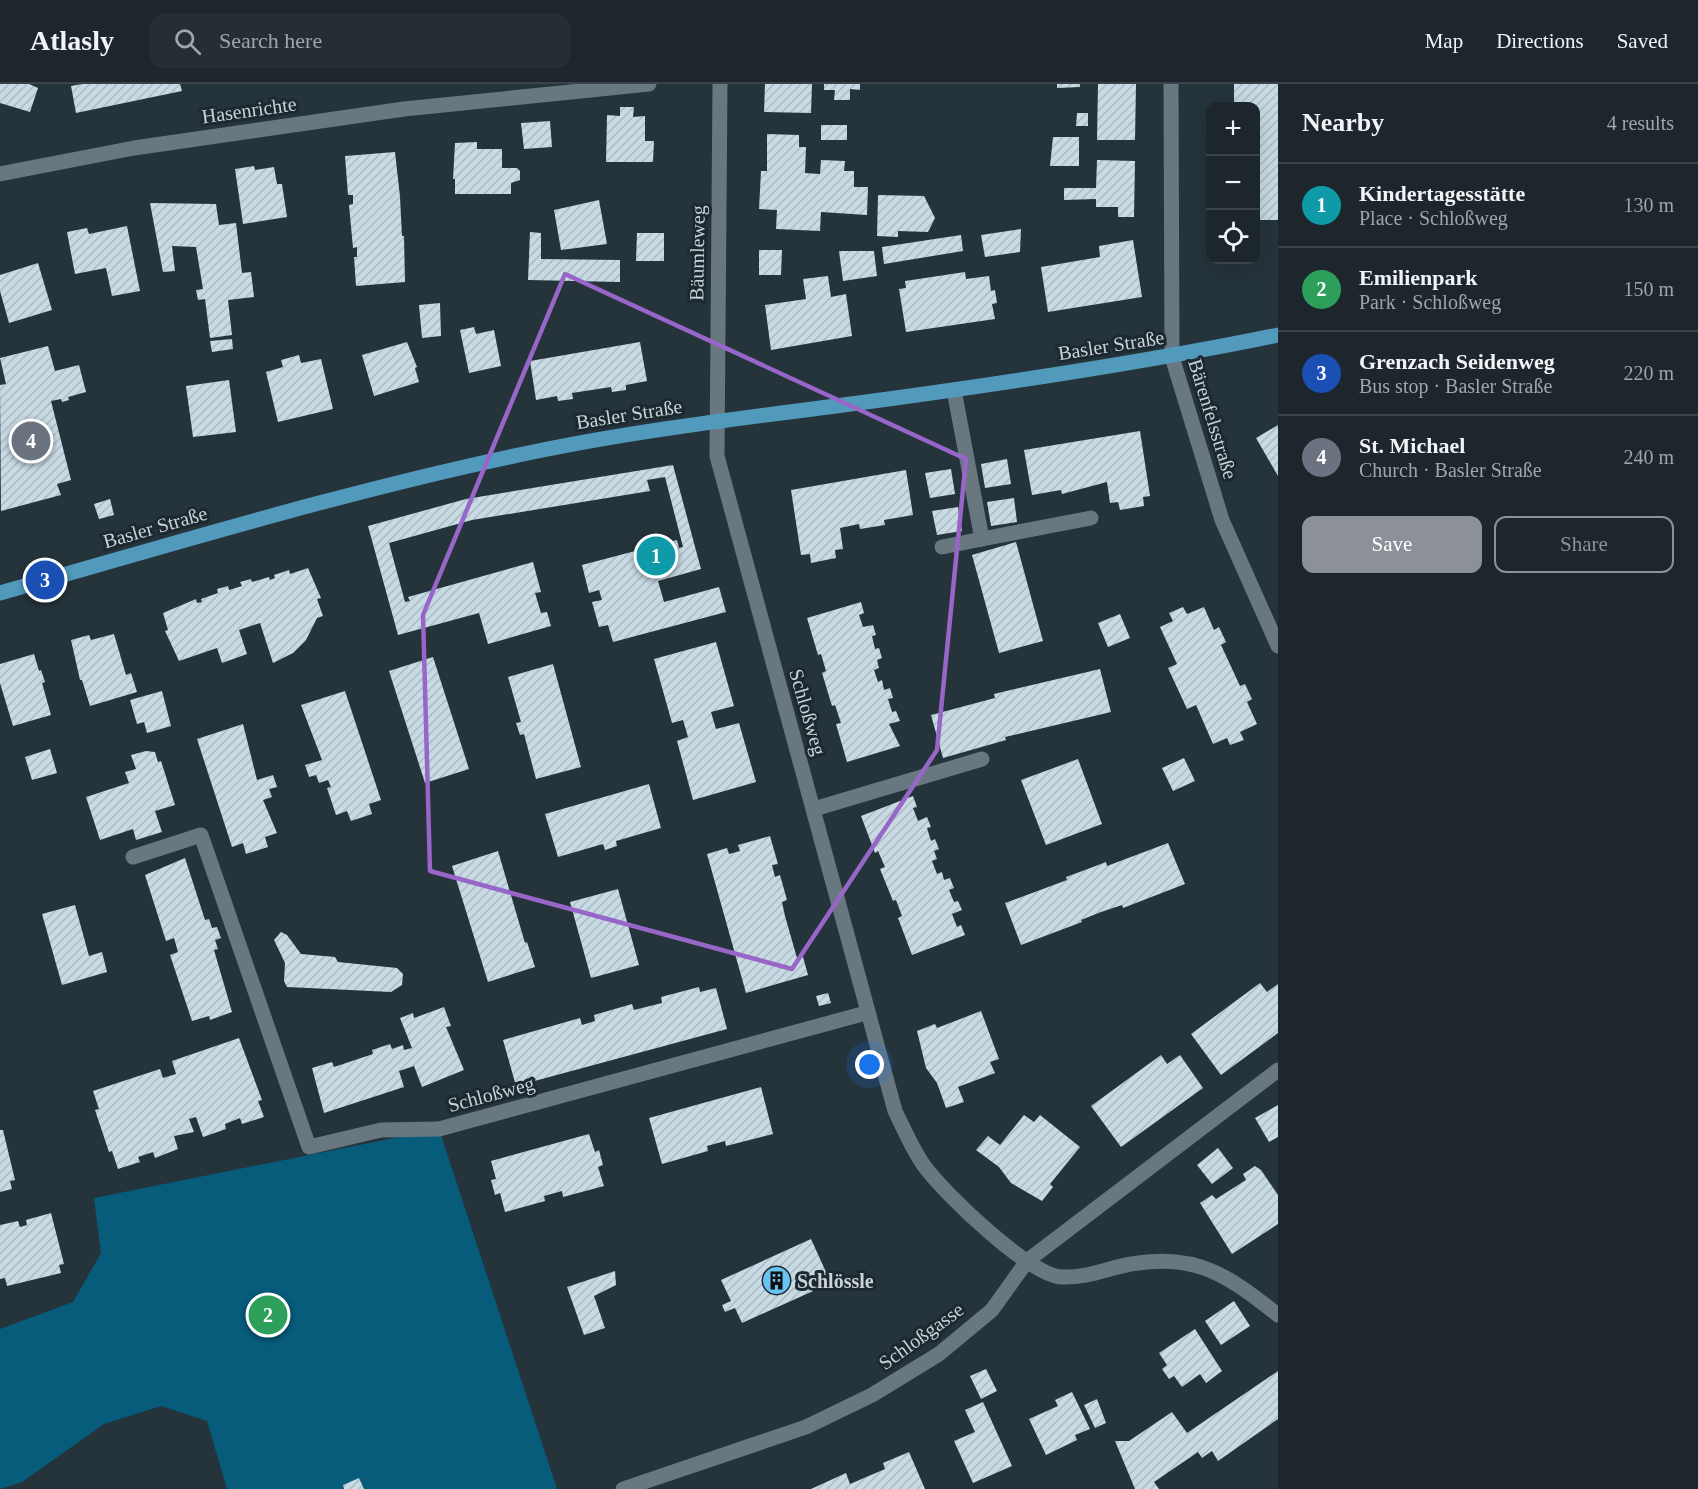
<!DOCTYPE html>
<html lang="en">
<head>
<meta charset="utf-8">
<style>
	:root { --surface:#1c262c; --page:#252e34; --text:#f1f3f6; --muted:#a0a5a9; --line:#3a4348; --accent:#8c9099 }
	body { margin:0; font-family:Georgia,serif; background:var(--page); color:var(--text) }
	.controls { position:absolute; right:18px; top:18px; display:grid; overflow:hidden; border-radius:12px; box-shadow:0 6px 24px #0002 }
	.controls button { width:54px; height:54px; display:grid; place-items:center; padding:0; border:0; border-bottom:2px solid var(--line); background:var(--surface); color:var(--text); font:30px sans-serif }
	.you { position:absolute; left:870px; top:981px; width:21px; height:21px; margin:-15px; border:4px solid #fff; border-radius:50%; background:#1a73e8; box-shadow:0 0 0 9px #1a73e833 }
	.badge { display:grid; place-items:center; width:39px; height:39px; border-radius:50%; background:var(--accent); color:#fff; font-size:20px; font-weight:700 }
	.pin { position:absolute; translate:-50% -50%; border:3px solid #fff; box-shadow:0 2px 6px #0006 }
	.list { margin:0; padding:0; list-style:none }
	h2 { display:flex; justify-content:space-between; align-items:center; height:78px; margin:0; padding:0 24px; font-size:26px }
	h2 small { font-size:20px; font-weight:400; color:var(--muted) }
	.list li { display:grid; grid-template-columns:39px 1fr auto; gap:18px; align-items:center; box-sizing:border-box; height:84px; padding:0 24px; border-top:2px solid var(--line) }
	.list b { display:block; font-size:22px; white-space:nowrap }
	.list p { margin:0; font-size:20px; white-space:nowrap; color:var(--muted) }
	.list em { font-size:20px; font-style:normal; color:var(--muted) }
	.actions { display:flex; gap:12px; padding:18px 24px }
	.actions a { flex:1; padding:14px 0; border:2px solid var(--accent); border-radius:12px; text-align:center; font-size:21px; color:var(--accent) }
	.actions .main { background:var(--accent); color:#fff }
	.icon { flex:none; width:33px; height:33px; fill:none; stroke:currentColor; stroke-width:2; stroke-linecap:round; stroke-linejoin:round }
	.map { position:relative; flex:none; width:1278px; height:1405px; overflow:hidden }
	header { display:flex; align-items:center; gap:36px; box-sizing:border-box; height:84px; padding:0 30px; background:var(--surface); border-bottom:2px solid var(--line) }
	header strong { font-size:28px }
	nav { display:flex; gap:33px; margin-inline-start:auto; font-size:21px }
	.search { width:420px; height:54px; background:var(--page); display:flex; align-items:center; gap:15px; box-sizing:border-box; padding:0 21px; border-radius:12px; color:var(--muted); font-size:22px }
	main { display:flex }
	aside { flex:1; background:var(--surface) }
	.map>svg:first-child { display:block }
</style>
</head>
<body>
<header>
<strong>Atlasly</strong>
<div class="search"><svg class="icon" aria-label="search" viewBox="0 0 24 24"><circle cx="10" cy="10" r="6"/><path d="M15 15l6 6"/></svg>Search here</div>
<nav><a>Map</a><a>Directions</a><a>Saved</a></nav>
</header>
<main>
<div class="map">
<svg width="1278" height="1405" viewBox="0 0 1278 1405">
	<defs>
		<pattern id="building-hatch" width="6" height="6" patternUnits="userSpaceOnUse" patternTransform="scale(1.5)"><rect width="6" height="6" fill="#c8dae3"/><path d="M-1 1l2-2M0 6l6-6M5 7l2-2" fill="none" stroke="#acbbc3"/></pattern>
	</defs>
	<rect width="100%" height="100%" fill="#25333b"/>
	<path fill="#075b7b" d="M439 1045 557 1405H227L207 1337 161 1322 104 1340 22 1398 0 1405V1245L73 1218 101 1169 94 1114Z"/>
	<g fill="url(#building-hatch)">
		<path d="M0 0H29L38 4 30 28 0 19Z"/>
		<path d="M82 0H180L182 7 76 29 71 2Z"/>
		<path d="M765 0H812L811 29 764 28Z"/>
		<path d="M824 0H860V6L850 5V16H834L835 6H824Z"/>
		<path d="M1057 0H1080V3L1057 4Z"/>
		<path d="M1098 0H1136L1135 56H1097Z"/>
		<path d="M1234 0H1278V136H1256V22H1234Z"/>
		<path d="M620 23H634L633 33 645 32V57H654L653 78H606L607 31 620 32Z"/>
		<path d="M1077 29H1088V42H1076Z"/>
		<path d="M550 37 552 63 524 65 521 39Z"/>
		<rect x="821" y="41" width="26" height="15"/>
		<path d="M767 50 799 51V63H806L805 89 820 90 821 76 845 77 844 87H854V103H868L867 131 821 128 820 147 776 145 777 126 759 125 761 87H767Z"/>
		<path d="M1053 53H1079V82H1050Z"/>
		<path d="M477 58V65H502V84H517L520 87V96L511 99V110H455V95H453L455 59Z"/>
		<path d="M395 68 400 113 402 152H404L405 198 356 202 354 173H357V163L353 164 349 121 353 120V111H348L345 72Z"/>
		<path d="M1097 76 1135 77 1134 133H1118V123H1096V115L1064 116V104H1096Z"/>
		<path d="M254 82 255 86 274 83 277 100H282L287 133 243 140 235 85Z"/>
		<path d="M878 111 924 112 935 134 928 148 898 147V153L877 152Z"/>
		<path d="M599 116 607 160 561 166 554 126Z"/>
		<path d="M150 119 216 120 219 141 236 139 242 189 251 188 254 213 228 216 232 251 210 254 205 215 198 216 196 206 203 205 196 163 172 162 175 187 163 188Z"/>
		<path d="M127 142 140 207 112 212 106 184 75 190 67 148 87 144 89 150Z"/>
		<path d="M1021 145 1020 168 985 173 981 151Z"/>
		<path d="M530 148 541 149V175L620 176V198L528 196Z"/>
		<path d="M637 149H664V177H636Z"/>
		<path d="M961 151 963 167 884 180 882 163Z"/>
		<path d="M1133 156 1142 213 1048 228 1041 183 1100 173 1099 162Z"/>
		<path d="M759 166H782L781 191H759Z"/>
		<path d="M839 167H874L877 192 843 197Z"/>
		<path d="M38 179 52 226 9 239 0 207V191Z"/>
		<path d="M965 188 966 195 989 192 991 207 995 206 997 219 992 220 995 235 906 248 899 205 906 204 905 197Z"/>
		<path d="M828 192 831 213 846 210 852 252 771 266 765 221 806 215 803 195Z"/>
		<path d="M440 219 441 252 422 254 419 221Z"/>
		<path d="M474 243 476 250 494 246 501 282 469 289 460 246Z"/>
		<path d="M232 255 233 265 212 268 210 257Z"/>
		<path d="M407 258 417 283 415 284 419 298 374 312 362 271Z"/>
		<path d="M640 258 647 297 626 301V306L612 308 611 303 572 309 573 315 558 317 557 312 536 316 530 277Z"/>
		<path d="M48 262 55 287 79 281 86 308 68 313 69 316 62 318 61 315 51 317 71 396 57 400 61 411 1 427 0 301 6 300 0 274Z"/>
		<path d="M299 271 301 279 321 275 333 325 278 338 266 288 283 283 281 276Z"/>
		<path d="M229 296 236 348 193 353 186 302Z"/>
		<path d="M1278 341V392L1256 354Z"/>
		<path d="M1140 347 1150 412 1143 413 1144 422 1120 426 1118 418 1110 419 1107 398 1062 410 1061 406 1032 411 1024 366Z"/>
		<path d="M1007 375 1011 400 985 404 981 380Z"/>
		<path d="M673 381 701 485 658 497 664 518 719 503 726 528 613 558 608 541 599 543 592 518 602 516 599 506 589 509 582 481 677 456 679 464 683 463 665 393 647 396 650 407 472 436 389 459 405 518 410 517 408 513 533 478 541 508 535 509 541 529 547 528 551 542 488 560 479 529 398 551 368 442 466 415Z"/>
		<path d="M951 385 955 410 930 414 925 389Z"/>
		<path d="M906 386 913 431 884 436 885 441 860 445 859 440 840 444 843 465 835 466 836 474 811 479 810 470 801 471 791 406Z"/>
		<path d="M1014 414 1017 438 991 442 987 418Z"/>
		<path d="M110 415 114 431 99 435 94 420Z"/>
		<path d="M958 423 962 447 937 451 932 427Z"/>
		<path d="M1016 458 1043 557 999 569 972 471Z"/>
		<path d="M308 484 321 514 317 515 323 532 317 534 306 556 293 569 273 579 260 539 239 546 247 570 222 579 217 564 179 577 165 547 168 546 163 529 196 515 197 519 202 518 201 515 218 509 217 505 228 502 229 506 242 502 240 498 251 495 252 498 269 493 270 496 275 494 274 491 289 486 290 490Z"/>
		<path d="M861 518 864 529 859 531 863 543 873 541 876 551 872 552 875 565 879 564 882 574 877 576 879 584 874 586 878 598 882 596 884 606 890 604 893 614 888 615 892 628 896 627 900 637 889 640 900 662 847 678 836 640 841 639 835 621 832 622 822 589 826 587 821 570 818 571 807 534Z"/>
		<path d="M1183 523 1187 530 1204 523 1214 546 1219 543 1226 558 1221 561 1240 602 1245 600 1252 615 1247 618 1257 640 1240 648 1244 656 1230 661 1227 654 1213 660 1196 621 1187 625 1168 584 1177 580 1160 543 1173 537 1169 529Z"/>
		<path d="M1120 530 1130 554 1108 563 1098 539Z"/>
		<path d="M114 550 126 591 131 589 137 608 90 622 82 596H80L71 556 89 551 91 556Z"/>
		<path d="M716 558 734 622 711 628 716 645 739 639 756 698 693 716 677 657 688 653 683 636 672 639 654 575Z"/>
		<path d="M34 570 39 587 41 586 45 598 42 599 51 631 13 642 0 599V580Z"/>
		<path d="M433 573 469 685 425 699 389 587Z"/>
		<path d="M553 580 581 683 536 695 524 650 520 651 516 639 521 638 508 593Z"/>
		<path d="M1100 585 1111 628 1005 653 1006 656 943 674 931 631 995 614 994 610Z"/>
		<path d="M162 607 171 642 147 649 144 638 137 640 130 616Z"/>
		<path d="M345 607 381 716 369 720 372 730 351 737 347 727 336 731 327 704 331 703 328 696 319 699 316 691 309 693 305 681 322 676 301 621Z"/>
		<path d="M243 640 257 696 273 691 277 703 269 705 272 713 263 716 277 749 265 753 268 763 246 770 243 759 232 763 197 655Z"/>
		<path d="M50 665 57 689 32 696 25 673Z"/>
		<path d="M146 667 155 668 158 678 161 677 175 721 155 727 162 748 136 756 133 745 100 756 86 713 129 699 125 688 136 685 131 671Z"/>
		<path d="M1184 674 1195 697 1173 707 1162 684Z"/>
		<path d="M1078 675 1102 740 1046 761 1021 696Z"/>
		<path d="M649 700 661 744 616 757 617 762 605 766 603 760 558 773 545 730Z"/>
		<path d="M913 712 917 723 913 724 918 737 927 733 931 743 927 744 931 757 935 755 939 765 934 767 937 775 932 777 937 790 942 788 944 796 950 794 954 804 949 806 954 818 958 817 962 826 952 830 957 843 961 841 965 851 912 871 898 834 902 832 896 816 893 817 880 785 885 783 878 767 875 769 861 732Z"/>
		<path d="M770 752 778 780 772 781 775 793 780 791 787 816 782 818 785 832 797 874 803 873 808 891 746 909 707 770 727 764 729 770 740 767 738 761Z"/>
		<path d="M1168 759 1185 800 1123 824 1122 821 1101 828 1081 836 1082 838 1021 861 1005 819 1067 796 1066 793 1085 786 1106 778 1107 782Z"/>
		<path d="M498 767 525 859 527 858 535 883 488 898 452 782Z"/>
		<path d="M185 774 205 836 209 835 212 844 217 843 221 854 215 856 218 865 214 866 232 928 210 936 209 932 192 937 170 871 178 868 174 854 166 857 145 791Z"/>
		<path d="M618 805 639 881 591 894 570 818Z"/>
		<path d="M75 821 89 872 102 868 107 888 62 901 42 830Z"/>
		<path d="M281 848 287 851 301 870 335 873 338 878 397 884 403 890 402 901 391 908 287 903 284 897 285 879 274 856Z"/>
		<path d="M1260 899 1267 908 1278 900V949L1221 991 1191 950Z"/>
		<path d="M699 903 700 908 716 904 727 945 516 1002 503 956 580 934 582 941 595 937 594 931 632 920 634 926 662 919 661 913Z"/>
		<path d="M828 909 831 919 819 922 816 912Z"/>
		<path d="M444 923 451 942 446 943 464 986 422 1003 414 982 399 987 404 1003 324 1029 312 984 332 978 334 983 373 970 372 966 390 960 392 965 403 961 404 966 412 964 400 934 413 929 414 934Z"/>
		<path d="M981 927 999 975 990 978 995 989 958 1003 964 1018 946 1024 937 999 926 984 917 947 935 940 937 944Z"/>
		<path d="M239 954 262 1016 258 1017 264 1033 242 1040 240 1034 225 1040 226 1045 203 1053 196 1033 189 1035 194 1048 174 1052 178 1065 155 1074 153 1068 138 1073 140 1078 118 1085 112 1067 109 1068 95 1026 99 1025 93 1007 160 985 163 994 176 990 172 977Z"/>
		<path d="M1161 971 1167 980 1180 971 1203 1004 1121 1063 1091 1022Z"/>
		<path d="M761 1003 773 1050 726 1062 725 1057 707 1062 708 1067 662 1080 649 1034Z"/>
		<path d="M1278 1021V1053L1269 1058 1255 1034Z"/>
		<path d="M1024 1031 1034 1038 1040 1031 1080 1063 1050 1100 1053 1103 1042 1117 1011 1099 999 1083 976 1066 988 1052 1000 1061Z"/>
		<path d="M0 1046H3L15 1096 10 1097 12 1105 0 1108Z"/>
		<path d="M589 1050 595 1068 599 1066 603 1081 598 1083 604 1102 563 1113 562 1107 544 1112 545 1117 505 1128 500 1109 495 1111 491 1096 496 1095 491 1077Z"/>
		<path d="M1218 1064 1233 1084 1212 1100 1197 1081Z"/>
		<path d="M1255 1082 1261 1086 1278 1111V1140L1232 1170 1200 1119 1212 1111 1216 1115 1246 1096 1243 1090Z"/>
		<path d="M51 1129 64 1180 59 1181 61 1189 7 1202 5 1194 0 1195V1141L18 1137 20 1143 27 1141 26 1136Z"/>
		<path d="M811 1155 831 1199 742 1239 735 1224 725 1228 722 1221 731 1217 721 1196Z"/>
		<path d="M615 1187 616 1201 594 1212 605 1244 584 1251 567 1203Z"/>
		<path d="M1234 1217 1250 1242 1221 1261 1205 1237Z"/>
		<path d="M1195 1245 1222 1287 1206 1299 1200 1290 1182 1303 1174 1292 1169 1295 1162 1285 1167 1281 1159 1269Z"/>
		<path d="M986 1285 997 1307 981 1315 970 1292Z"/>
		<path d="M1278 1287V1335L1218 1377 1212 1367 1202 1374 1198 1368 1154 1398 1159 1405H1135L1115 1357H1129L1172 1328 1187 1349Z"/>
		<path d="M1072 1308 1090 1345 1075 1351 1077 1356 1046 1371 1029 1335 1058 1322 1055 1316Z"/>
		<path d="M1097 1315 1106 1339 1095 1344 1084 1321Z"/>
		<path d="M983 1318 1012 1382 973 1399 954 1357 975 1348 965 1326Z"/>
		<path d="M909 1368 925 1405H811L846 1389 850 1400 885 1385 883 1379Z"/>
		<path d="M359 1394 364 1405H344L343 1401Z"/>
	</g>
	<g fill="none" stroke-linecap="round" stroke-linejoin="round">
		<g stroke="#687780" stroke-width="15">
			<path d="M954 306 982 455 1091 434"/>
			<path d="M942 463 982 455"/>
			<path d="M814 725 982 675"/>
			<path d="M133 773 201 751 309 1063 381 1046 439 1045"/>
		</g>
		<g stroke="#687780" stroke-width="15">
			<path d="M720 0 717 372 895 1027C904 1045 913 1067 925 1083 945 1110 1030 1192 1062 1193 1090 1194 1112 1182 1138 1179 1201 1170 1232 1195 1278 1231"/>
			<path d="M1171 0 1172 273 1222 436 1278 562"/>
			<path d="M0 90 134 64 404 25 649 0"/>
			<path d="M439 1045 866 929"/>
			<path d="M623 1405 806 1343 872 1311 939 1270 992 1226 1027 1177 1278 986"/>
		</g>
		<path stroke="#519abc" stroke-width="15" d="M0 509C177 459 353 405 533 368 638 346 744 334 851 320 994 301 1137 280 1278 251"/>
	</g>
	<path fill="none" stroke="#9766c8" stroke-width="4.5" stroke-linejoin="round" d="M565 190 966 375 937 666 792 885 430 787 423 531Z"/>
	<defs>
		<symbol id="building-disc" viewBox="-11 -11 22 22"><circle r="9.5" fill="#69c3f1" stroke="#1c2931"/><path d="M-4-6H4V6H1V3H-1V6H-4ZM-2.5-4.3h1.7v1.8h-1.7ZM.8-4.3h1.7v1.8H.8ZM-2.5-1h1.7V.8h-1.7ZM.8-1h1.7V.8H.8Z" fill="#111"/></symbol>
	</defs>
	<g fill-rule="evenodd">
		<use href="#building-disc" x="760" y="1180" width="33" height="33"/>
	</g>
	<g text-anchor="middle" stroke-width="6" stroke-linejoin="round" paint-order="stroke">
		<g font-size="20" fill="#cbd3d8" stroke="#1c2931">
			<text transform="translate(249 26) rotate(-8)" y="7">Hasenrichte</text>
			<text transform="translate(697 169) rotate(-89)" y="7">Bäumleweg</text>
			<text transform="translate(1111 261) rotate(-9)" y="7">Basler Straße</text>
			<text transform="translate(629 330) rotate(-9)" y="7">Basler Straße</text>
			<text transform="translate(1213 335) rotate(73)" y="7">Bärenfelsstraße</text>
			<text transform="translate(155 443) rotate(-16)" y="7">Basler Straße</text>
			<text transform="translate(808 628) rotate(74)" y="7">Schloßweg</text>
			<text transform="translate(491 1010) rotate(-15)" y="7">Schloßweg</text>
			<text transform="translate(921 1252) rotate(-36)" y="7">Schloßgasse</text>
		</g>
		<g font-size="20" font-weight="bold" fill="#cbd3d8" stroke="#1c2931" text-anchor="start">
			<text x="797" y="1204">Schlössle</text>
		</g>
	</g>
</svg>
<div class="controls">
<button>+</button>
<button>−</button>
<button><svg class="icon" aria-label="locate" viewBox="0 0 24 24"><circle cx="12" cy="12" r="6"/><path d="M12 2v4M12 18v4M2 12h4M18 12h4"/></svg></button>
</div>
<div class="you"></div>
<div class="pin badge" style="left:656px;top:472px;background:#0f9aa8">1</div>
<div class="pin badge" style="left:268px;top:1231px;background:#2e9e5b">2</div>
<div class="pin badge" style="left:45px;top:496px;background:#1a4fb4">3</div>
<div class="pin badge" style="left:31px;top:357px;background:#6b7280">4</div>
</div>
<aside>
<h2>Nearby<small>4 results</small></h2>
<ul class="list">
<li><span class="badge" style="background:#0f9aa8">1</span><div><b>Kindertagesstätte</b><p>Place · Schloßweg</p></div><em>130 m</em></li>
<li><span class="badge" style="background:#2e9e5b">2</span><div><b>Emilienpark</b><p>Park · Schloßweg</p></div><em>150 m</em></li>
<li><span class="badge" style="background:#1a4fb4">3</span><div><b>Grenzach Seidenweg</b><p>Bus stop · Basler Straße</p></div><em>220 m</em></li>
<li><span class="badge" style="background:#6b7280">4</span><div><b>St. Michael</b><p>Church · Basler Straße</p></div><em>240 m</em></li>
</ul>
<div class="actions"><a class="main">Save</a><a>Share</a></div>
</aside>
</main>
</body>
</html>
